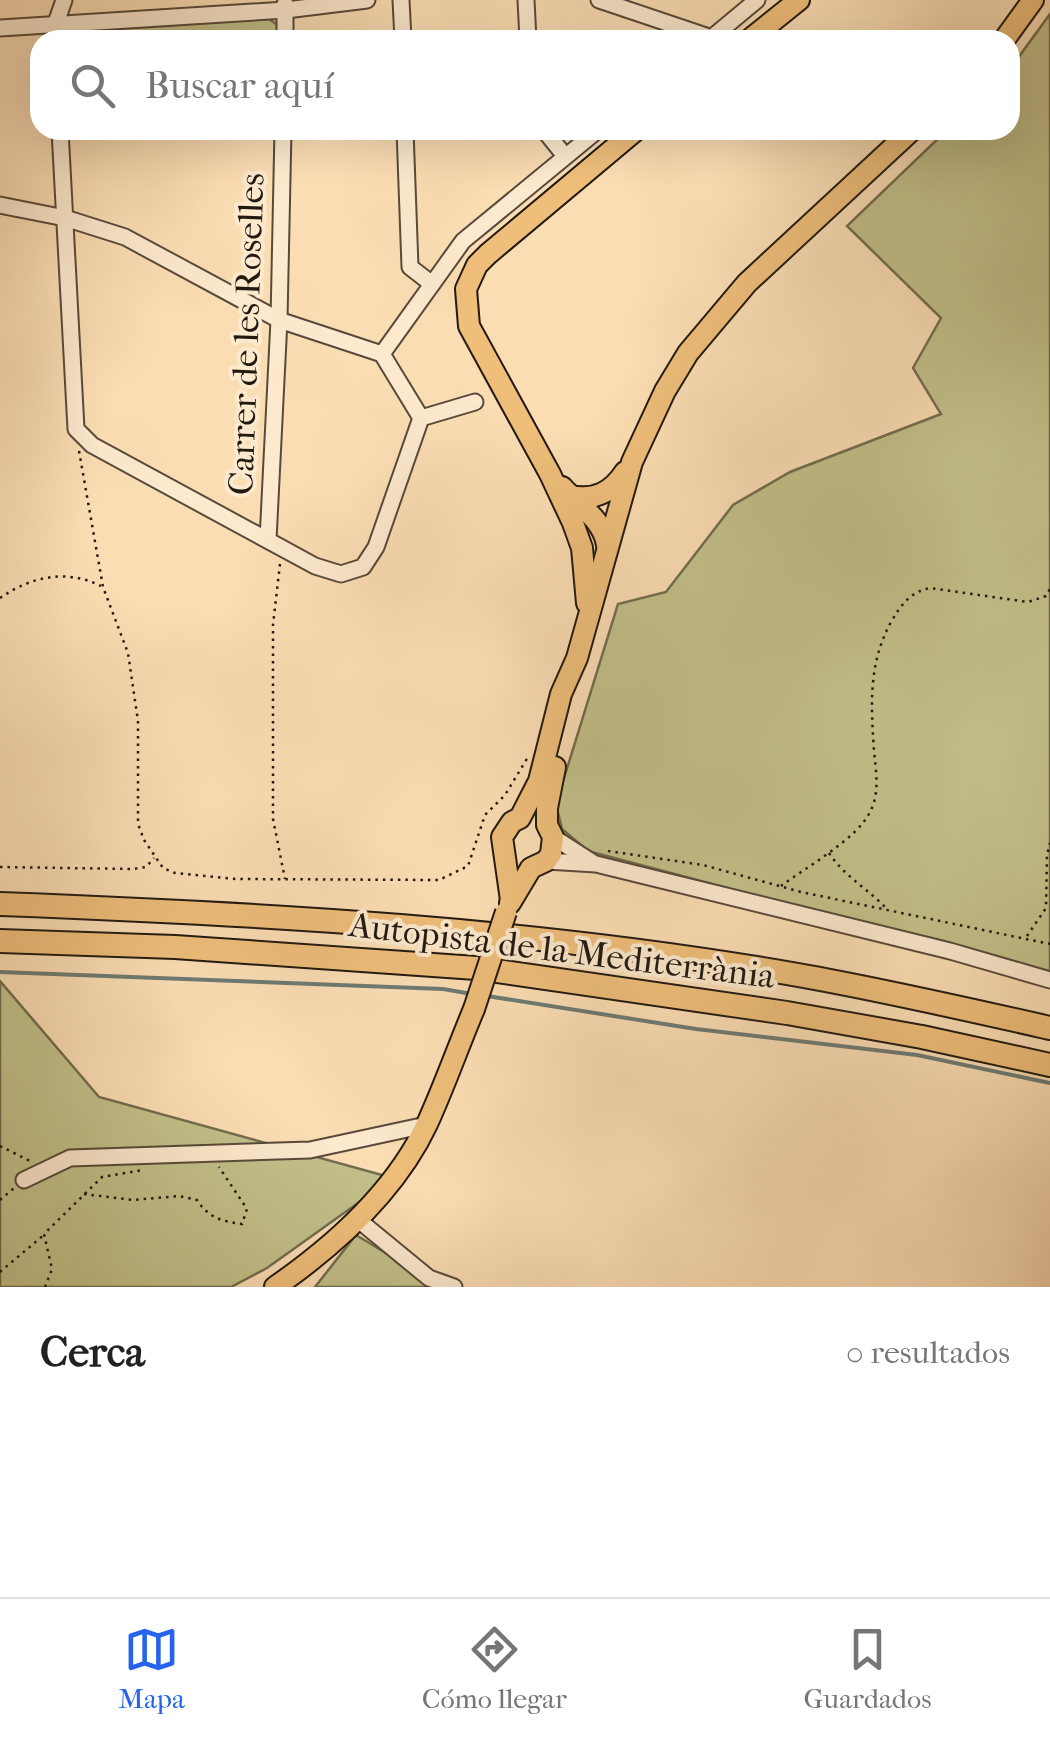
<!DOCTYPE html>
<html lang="es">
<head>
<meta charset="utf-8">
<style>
	:root { --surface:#fff; --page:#f2f2f2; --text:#222; --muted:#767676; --line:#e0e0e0; --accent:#2563eb }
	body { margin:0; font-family:"IM FELL French Canon",serif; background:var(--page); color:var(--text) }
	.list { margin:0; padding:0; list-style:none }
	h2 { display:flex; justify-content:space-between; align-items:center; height:130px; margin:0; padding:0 40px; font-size:42px }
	h2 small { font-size:32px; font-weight:400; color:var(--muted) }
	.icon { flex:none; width:55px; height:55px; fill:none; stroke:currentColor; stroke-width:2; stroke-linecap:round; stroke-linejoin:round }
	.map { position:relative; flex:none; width:1050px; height:1287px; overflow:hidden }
	.search { position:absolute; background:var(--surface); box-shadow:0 10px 40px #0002; left:30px; right:30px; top:30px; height:110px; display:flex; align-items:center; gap:25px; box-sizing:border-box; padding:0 35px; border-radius:30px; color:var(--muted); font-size:38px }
	.sheet { height:310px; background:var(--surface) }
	nav { display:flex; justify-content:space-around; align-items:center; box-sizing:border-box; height:140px; border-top:2px solid var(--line); background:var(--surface); font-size:28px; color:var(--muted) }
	nav a { display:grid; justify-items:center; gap:5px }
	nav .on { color:var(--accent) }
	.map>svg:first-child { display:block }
</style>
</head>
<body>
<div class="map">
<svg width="1050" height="1287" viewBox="0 0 1050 1287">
	<rect width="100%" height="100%" fill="#fbddb4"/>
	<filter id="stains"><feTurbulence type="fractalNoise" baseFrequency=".002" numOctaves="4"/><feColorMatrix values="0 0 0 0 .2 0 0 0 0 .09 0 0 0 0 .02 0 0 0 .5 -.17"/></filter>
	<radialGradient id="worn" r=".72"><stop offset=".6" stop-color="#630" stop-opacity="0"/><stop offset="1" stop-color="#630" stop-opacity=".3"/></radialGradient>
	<g fill="#c2c08a" stroke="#726c4e" stroke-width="2.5">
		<path d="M1050 14V974L588 851 562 829 556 804 618 604 666 592 733 505 790 472 941 414 913 368 941 318 847 226 947 130H1010V69Z"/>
		<path d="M267 18 278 25V40H122L123 26Z"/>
		<path d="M0 981 99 1097 393 1178 267 1268 231 1287H0Z"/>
		<path d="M356 1235 434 1282 454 1287H315Z"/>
	</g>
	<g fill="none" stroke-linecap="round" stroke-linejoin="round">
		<g stroke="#6d7a72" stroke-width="4">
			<path d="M0 972 443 989 472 994"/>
			<path d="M487 996 696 1029 917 1055 1050 1083"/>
		</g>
		<defs>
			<g id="minor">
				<path d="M401 0 403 40"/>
				<path d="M526 0 528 40"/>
				<path d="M599 0 712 38"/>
				<path d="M0 28 286 10 367 0"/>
				<path d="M56 40 55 26 64 0"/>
				<path d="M285 40V4"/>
				<path d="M709 40 757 0"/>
				<path d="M60 130 76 429 92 445 315 566 341 574 363 567 376 547 421 418"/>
				<path d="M405 130 410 267 432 284"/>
				<path d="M544 130 565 156"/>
				<path d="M0 205 65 218 125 237 279 320 382 354 421 418"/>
				<path d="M382 354 463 241 598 130"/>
				<path d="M421 418 475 402"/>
				<path d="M268 540 279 320 283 130"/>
				<path d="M553 837 592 862"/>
				<path d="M546 861 596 864 950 951 1050 980"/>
				<path d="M24 1180 70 1158 310 1150 426 1125"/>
				<path d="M356 1218 429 1278 454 1287"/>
			</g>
			<g id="major">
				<path d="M749 40 799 0"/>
				<path d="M1004 40 1033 0"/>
				<path d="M562 487C578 505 603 519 607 545"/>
				<path d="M570 496C595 501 612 492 625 472"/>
				<path d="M587 603 582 548 573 523 550 474 469 326 466 289 477 265 488 254 636 130"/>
				<path d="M511 900 502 837 512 822 520 818 539 781 561 694 577 658 632 462 665 391 688 353 747 283 912 130"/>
				<path d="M510 903 531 868 546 861 551 854 553 837 547 825V808L555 767"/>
				<path d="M275 1287C334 1246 396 1190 427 1124 444 1087 458 1047 474 1009"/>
			</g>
			<g id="highway">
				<path d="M0 904C266 914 536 929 798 975 883 990 966 1009 1050 1028"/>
				<path d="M0 941 175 947 476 968 787 1013 922 1037 1050 1065"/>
			</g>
		</defs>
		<use href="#minor" stroke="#584a3a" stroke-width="19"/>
		<use href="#major" stroke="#221911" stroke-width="24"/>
		<use href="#highway" stroke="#221911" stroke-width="26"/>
		<g stroke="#221911" stroke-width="2.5" stroke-dasharray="2.5 5" stroke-linecap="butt">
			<path d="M79 451 103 587 128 653 138 721V824L144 840 163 868 175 873 236 879 439 880 468 866 485 815 505 795 528 757"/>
			<path d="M280 564 273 625V819L285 879"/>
			<path d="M0 598C32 576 67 569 101 586"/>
			<path d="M608 851 703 865 801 892 1050 944"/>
			<path d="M829 853C844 876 868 889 887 909"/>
			<path d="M0 867 133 869 146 867 154 858"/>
			<path d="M781 886C805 868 857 839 870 812 880 793 876 772 874 751 871 706 868 664 891 622 901 605 910 592 930 588L1028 602 1046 596 1050 589"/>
			<path d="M1027 936 1046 908 1047 855 1050 843"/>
			<path d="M0 1146 30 1161"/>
			<path d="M84 1194 133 1200 179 1196 197 1200C209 1218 221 1221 242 1224L247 1209 219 1167"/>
			<path d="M0 1200 14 1188"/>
			<path d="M0 1272 45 1234"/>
			<path d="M45 1287 52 1269 44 1234 102 1177 143 1170"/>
		</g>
		<use href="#minor" stroke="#fce9ce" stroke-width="15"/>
		<use href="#major" stroke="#eebe7a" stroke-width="20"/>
		<use href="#highway" stroke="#eebe7a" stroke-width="22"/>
		<defs>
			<path id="major-bridge" d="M474 1009 506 912"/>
		</defs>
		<use href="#major-bridge" stroke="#221911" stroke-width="24" stroke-linecap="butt"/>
		<use href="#major-bridge" stroke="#eebe7a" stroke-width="20"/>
	</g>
	<g text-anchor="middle" stroke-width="8" stroke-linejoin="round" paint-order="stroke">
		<g font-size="35" fill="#221911" stroke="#fce9ce">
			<text transform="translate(246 334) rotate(-88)" y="12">Carrer de les Roselles</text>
			<text transform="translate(562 950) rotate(7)" y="12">Autopista de la Mediterrània</text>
		</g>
	</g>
	<rect width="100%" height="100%" filter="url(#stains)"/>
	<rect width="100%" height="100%" fill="url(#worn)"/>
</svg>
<div class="search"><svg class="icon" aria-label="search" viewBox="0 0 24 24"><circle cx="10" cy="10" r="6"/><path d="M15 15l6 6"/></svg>Buscar aquí</div>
</div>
<section class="sheet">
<h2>Cerca<small>0 resultados</small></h2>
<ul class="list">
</ul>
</section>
<nav>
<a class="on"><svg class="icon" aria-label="map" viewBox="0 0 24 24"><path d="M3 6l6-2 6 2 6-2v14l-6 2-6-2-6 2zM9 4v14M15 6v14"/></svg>Mapa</a>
<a><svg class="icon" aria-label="directions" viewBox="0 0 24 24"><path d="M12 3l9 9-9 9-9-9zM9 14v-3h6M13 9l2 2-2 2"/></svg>Cómo llegar</a>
<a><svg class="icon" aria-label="saved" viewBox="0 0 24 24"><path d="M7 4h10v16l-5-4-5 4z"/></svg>Guardados</a>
</nav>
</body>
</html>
